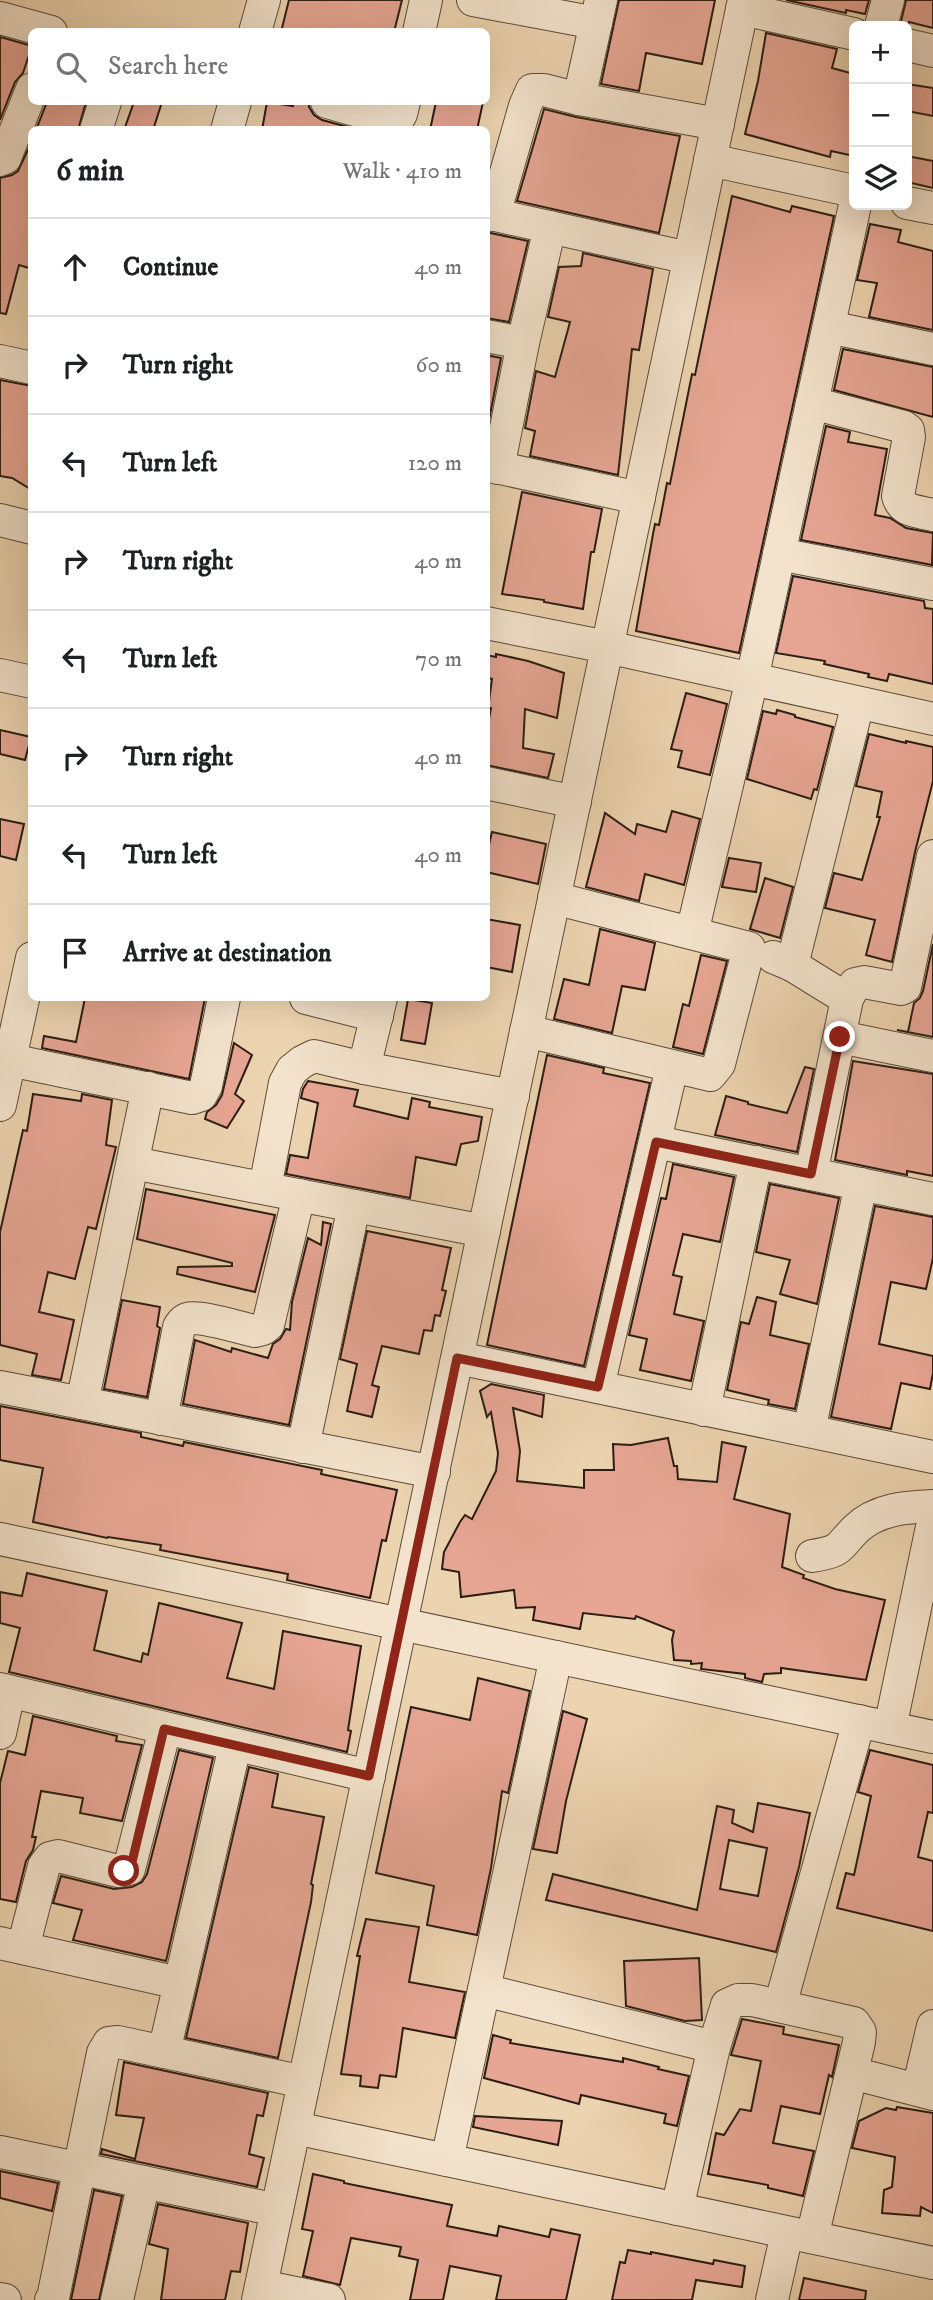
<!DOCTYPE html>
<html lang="en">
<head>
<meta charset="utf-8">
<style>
	:root { --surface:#fff; --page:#f6f6f6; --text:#202124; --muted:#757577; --line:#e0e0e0 }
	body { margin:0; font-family:"IM FELL DW Pica",serif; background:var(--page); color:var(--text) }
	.controls { position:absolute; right:21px; top:21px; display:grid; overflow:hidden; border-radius:10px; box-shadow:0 7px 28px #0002 }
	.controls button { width:63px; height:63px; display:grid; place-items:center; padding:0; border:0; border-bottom:2px solid var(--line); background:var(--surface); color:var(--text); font:35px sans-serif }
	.stop { position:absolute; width:21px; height:21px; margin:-16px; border:5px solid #8f2418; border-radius:50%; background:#fff }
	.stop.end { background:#8f2418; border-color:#fff; box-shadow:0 2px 7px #0008 }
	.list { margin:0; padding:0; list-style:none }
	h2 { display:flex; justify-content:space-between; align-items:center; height:91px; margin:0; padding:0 28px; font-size:30px }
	h2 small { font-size:23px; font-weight:400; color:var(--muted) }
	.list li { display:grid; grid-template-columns:46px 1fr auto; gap:21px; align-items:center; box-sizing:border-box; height:98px; padding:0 28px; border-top:2px solid var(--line) }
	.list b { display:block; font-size:26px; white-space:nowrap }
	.list em { font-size:23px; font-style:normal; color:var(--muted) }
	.icon { flex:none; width:38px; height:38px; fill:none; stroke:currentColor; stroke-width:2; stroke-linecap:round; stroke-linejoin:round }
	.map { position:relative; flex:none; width:933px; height:2300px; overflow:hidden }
	.search { position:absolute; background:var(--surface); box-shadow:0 7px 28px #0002; left:28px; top:28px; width:462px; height:77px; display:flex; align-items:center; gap:18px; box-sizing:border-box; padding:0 24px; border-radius:10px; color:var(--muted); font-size:26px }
	.panel { position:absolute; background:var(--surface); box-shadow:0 7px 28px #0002; left:28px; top:126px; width:462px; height:875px; border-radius:10px }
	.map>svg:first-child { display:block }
</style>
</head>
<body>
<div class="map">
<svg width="933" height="2300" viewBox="0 0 933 2300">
	<rect width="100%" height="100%" fill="#edd4b0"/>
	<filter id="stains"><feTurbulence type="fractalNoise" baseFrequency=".00286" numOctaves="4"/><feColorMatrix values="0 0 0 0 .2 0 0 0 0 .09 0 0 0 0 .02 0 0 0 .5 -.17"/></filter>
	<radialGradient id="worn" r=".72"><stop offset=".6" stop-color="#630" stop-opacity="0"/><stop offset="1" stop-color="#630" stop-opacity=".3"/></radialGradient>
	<g fill="#e7a694" stroke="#2b1d14" stroke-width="2" fill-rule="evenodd">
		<path d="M289 0H402L394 32H281Z"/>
		<path d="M619 0H715L702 64 646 53 639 91 601 84Z"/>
		<path d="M786 0H869L865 14 846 10V13Z"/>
		<path d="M906 0H933V28L909 22 908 26H900Z"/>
		<path d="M766 33 837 49 832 68 854 74V156L831 151 830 157 745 134 758 81Z"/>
		<path d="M0 37 32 46 23 73 15 82 0 120Z"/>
		<path d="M907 84 933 88V116L907 111Z"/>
		<path d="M47 102H86L78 130H36Z"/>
		<path d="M134 102H162L153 130H124Z"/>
		<path d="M267 102 293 106 294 102H309V107L314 115 322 120 348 127 347 130H262Z"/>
		<path d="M436 102H483L477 130H430Z"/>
		<path d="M544 109 576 117 680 136 659 233 517 201Z"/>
		<path d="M32 141V269L19 265 6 314 0 313V178L12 175 18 171Z"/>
		<path d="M907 156 933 161V188L907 182Z"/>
		<path d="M732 196 790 212 792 206 834 216 739 653 636 631 653 534 655 524 659 525 667 483 670 484 692 374 695 375Z"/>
		<path d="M870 224 901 230 898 242 933 251V330L869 317 877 283 857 280Z"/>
		<path d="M486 232 528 241 509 322 486 318Z"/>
		<path d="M583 253 653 269 639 350 632 349 618 475 530 456 535 431 525 428 536 371 555 377 570 322 548 317 559 267 581 266Z"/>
		<path d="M843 349 933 367V417L834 390Z"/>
		<path d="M486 355 501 358 489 420H486Z"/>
		<path d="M0 380 32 386V490L12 478 0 476Z"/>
		<path d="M826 426 850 432 848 442 887 449 875 515 890 518 906 528 933 533 932 565 801 540Z"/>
		<path d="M522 492 602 509 594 552H591L583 609 544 602V600L502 594Z"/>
		<path d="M793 576 924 601 925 608 933 609V684L889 674 887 681 868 677 869 674 824 664 825 661 776 653Z"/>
		<path d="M496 654 528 661 564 673 557 718 525 709 523 748 554 754 548 778 486 765V734L491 708H488L492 679 486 677V655L496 657Z"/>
		<path d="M686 693 727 704 710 775 678 767 682 751 671 749Z"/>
		<path d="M777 710 795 715V717L833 727 817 790 814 789 811 799 747 779 763 711 776 714Z"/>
		<path d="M0 730 31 737 25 760 0 754Z"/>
		<path d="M869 734 906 743V741L933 747V781L915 852 892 962 866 955 875 920 825 908 834 873 862 880 880 817H877L882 792 856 786Z"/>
		<path d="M672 811 700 819 684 885 645 874 639 901 586 887 605 813 635 834 637 824 666 832Z"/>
		<path d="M0 819 24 824 16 860 0 856Z"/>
		<path d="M492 832 546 844 538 884 486 872V857Z"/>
		<path d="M729 858 761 863 756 892 722 887Z"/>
		<path d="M765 878 793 887 780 938 750 929Z"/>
		<path d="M486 919 520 925 512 972 486 967Z"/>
		<path d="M600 929 655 943 645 990 622 986 612 1033 554 1019 564 979 589 985Z"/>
		<path d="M933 944V1037L897 1030 908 1032 914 1003 920 998 923 991Z"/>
		<path d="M701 955 727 961 703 1054 673 1047 683 1004 689 1006Z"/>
		<path d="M85 998H205L189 1079 42 1048 44 1036 76 1042Z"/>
		<path d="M408 999 432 1003 425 1044 401 1040Z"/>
		<path d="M234 1043 252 1055 235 1094 244 1101 227 1128 205 1119 207 1112 216 1105 222 1095Z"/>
		<path d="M547 1055 604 1068 603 1073 650 1083 584 1366 487 1345Z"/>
		<path d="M853 1061 933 1074V1176L907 1171V1175L835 1160Z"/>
		<path d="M805 1067 814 1069 797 1152 715 1135 726 1096 748 1102V1104L787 1113Z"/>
		<path d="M308 1081 358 1090 354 1106 408 1119 412 1098 430 1102 429 1107 482 1117 478 1141 461 1144 456 1165 416 1157 410 1198 286 1174 290 1155 308 1158 318 1103 301 1098 303 1089Z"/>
		<path d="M33 1094 81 1101 82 1094 112 1100 106 1145 116 1147 96 1229 88 1227 75 1279 48 1272 39 1312 74 1320 61 1380 32 1375 37 1354 0 1345V1232L23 1130 27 1131Z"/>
		<path d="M673 1164 734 1177 720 1242 683 1234 673 1275 682 1277 674 1314 704 1321 691 1381 640 1370 647 1339 629 1335 661 1198 666 1199Z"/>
		<path d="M770 1184 839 1198 817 1304 780 1294 790 1260 756 1252Z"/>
		<path d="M146 1189 275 1215 255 1292 177 1274 178 1267 232 1266V1263L137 1239Z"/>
		<path d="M875 1206 933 1217V1258L926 1289 891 1282 879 1344 933 1356V1373L930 1389 901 1383 891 1429 831 1417Z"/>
		<path d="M323 1222 331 1224 289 1425 183 1404 195 1340 231 1352 232 1348 268 1358 273 1344 280 1339 286 1329 290 1330 292 1302 308 1238 321 1245Z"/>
		<path d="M367 1231 451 1248 442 1290 446 1291 440 1316 435 1315 432 1331 424 1330 419 1354 382 1346 372 1385 379 1387 372 1417 347 1411 357 1364 340 1359Z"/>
		<path d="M757 1297 776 1302 770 1335 809 1344 795 1409 768 1404 769 1400 727 1390 741 1322 749 1324Z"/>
		<path d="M122 1300 160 1307 157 1326 160 1328 147 1397 104 1389Z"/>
		<path d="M491 1384 544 1395 542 1417 513 1408 520 1451 517 1481 584 1488V1470H614L613 1444 631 1445 668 1438 674 1466H677L678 1479 717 1482 722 1442 746 1447 734 1499 790 1514 782 1567 804 1575 803 1578 835 1589 885 1600 866 1680 781 1668V1673L764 1674 762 1682 745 1678V1674L701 1669 702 1663 691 1664V1661L674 1660 672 1640 674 1631 636 1616 635 1619 583 1613 580 1629 533 1620 535 1607 516 1608 514 1590 461 1597 459 1572 442 1569 444 1552 460 1522 465 1515 472 1519 496 1471 498 1453 491 1412 487 1417 480 1391Z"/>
		<path d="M0 1406 141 1433V1437L183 1446 184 1442 322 1470 321 1474 397 1490 386 1541 382 1540 370 1598 287 1580 288 1574 160 1550 161 1545 108 1537 107 1538 33 1522 43 1468 0 1460Z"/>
		<path d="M27 1573 107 1591 94 1650 141 1662 143 1653 148 1655 159 1603 242 1623 227 1678 274 1689 283 1631 361 1646 348 1730 351 1731 347 1752 9 1672 20 1628 0 1623V1592L22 1596Z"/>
		<path d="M478 1678 530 1691 508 1793 502 1791 491 1868 477 1935 427 1925 434 1886 376 1873 411 1707 470 1720Z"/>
		<path d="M563 1711 587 1719 566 1801 557 1853 533 1849Z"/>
		<path d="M33 1716 117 1736 116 1741 142 1745 122 1821 80 1813 83 1798 41 1791 32 1837H36L33 1850 26 1861 16 1902 0 1899V1783L8 1751 25 1755Z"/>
		<path d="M179 1750 213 1758 166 1961 73 1940 82 1910 53 1903 61 1876 114 1889 132 1887 142 1882 147 1874Z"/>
		<path d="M870 1750 933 1765V1813L928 1812 918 1857 933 1861V1931L837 1908 846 1873 854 1875 871 1796 858 1792Z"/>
		<path d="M249 1767 278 1774 272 1807 324 1817 311 1884 313 1885 311 1902 278 2058 186 2038Z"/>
		<path d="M758 1803 810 1813 799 1867 776 1952 546 1900 553 1874 697 1910 717 1806 734 1810 732 1823 753 1832ZM729 1840 767 1848 758 1896 720 1889Z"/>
		<path d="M366 1919 419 1927 409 1982 465 1992 455 2038 403 2028 396 2077 380 2075 378 2088 360 2086 361 2076 341 2074 360 1956H357Z"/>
		<path d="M699 1958 702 2020 685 2021 626 2006 624 1961Z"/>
		<path d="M742 2019 784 2027 783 2034 839 2045 832 2077 829 2075 820 2114 781 2106 773 2143 814 2151 803 2196 768 2188V2185L708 2174 716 2133 724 2135 740 2109 751 2111 761 2061 731 2055Z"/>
		<path d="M493 2035 511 2040 510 2043 623 2062V2058L659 2067 658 2069 689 2076 677 2126 664 2123 666 2114 581 2095 579 2104 484 2078Z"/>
		<path d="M124 2062 268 2093 263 2116 257 2115 249 2154 264 2158 257 2187 101 2154 102 2149 135 2159 144 2118 116 2115Z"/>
		<path d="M897 2107 933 2113V2213L921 2207 920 2216 882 2213 884 2190 892 2187 895 2157 852 2148 859 2121 886 2108 896 2110Z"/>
		<path d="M475 2116 562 2121 558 2145 473 2127Z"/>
		<path d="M0 2171 58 2183 52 2211 0 2198Z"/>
		<path d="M313 2174 344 2181V2183L452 2205 447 2226 497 2236 499 2226 549 2237 551 2229 580 2235 566 2300H496L501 2276 450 2266 443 2300H410L418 2260 399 2256 401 2247 351 2238 340 2285 303 2276 313 2231 302 2229Z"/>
		<path d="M94 2190 122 2196 99 2300H71Z"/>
		<path d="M158 2204 248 2223 240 2272 231 2271 225 2300H161L168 2249 149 2244Z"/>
		<path d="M628 2250 651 2254V2252L713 2264 714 2260 745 2266 742 2287 696 2280 692 2300H612L620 2262 625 2263Z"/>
		<path d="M804 2278 866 2291 865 2300H799Z"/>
	</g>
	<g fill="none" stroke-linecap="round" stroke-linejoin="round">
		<defs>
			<g id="minor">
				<path d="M473 0 596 23"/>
				<path d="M742 9 854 34"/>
				<path d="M0 18 51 32"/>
				<path d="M881 26 888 0"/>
				<path d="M255 32 264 0"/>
				<path d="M419 32 426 0"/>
				<path d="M907 45 933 51"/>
				<path d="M579 99 601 0"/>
				<path d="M327 102 391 120 398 119 401 114 404 102"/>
				<path d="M96 130 105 102"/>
				<path d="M227 130 235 102"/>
				<path d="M0 160 5 158 32 89"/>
				<path d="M710 160 854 191"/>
				<path d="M907 203 933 208"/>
				<path d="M486 213 689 258"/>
				<path d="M494 215 525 106 532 90H544L579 99 718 124"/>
				<path d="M829 327 933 349"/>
				<path d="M486 336 523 343"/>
				<path d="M0 361 32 368"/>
				<path d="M812 403 904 427 908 430 909 437 898 496C902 512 918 511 933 515"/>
				<path d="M486 465 639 498"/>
				<path d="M498 468 523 343 550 227"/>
				<path d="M0 520 32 528"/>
				<path d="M779 554 933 584"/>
				<path d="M486 623 607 647 933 719"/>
				<path d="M0 675 32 682"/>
				<path d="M486 783 575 802"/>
				<path d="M692 933 752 679 855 205"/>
				<path d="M773 957 792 965 847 999"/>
				<path d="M792 965 858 703"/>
				<path d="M306 998 377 1016"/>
				<path d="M526 1031 710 1075 719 1064 749 948 554 898"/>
				<path d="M840 1037 933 1056"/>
				<path d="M10 1060 192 1098 201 1095 206 1086 224 998"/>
				<path d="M364 1068 381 998"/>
				<path d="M0 1105 32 958"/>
				<path d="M656 1142 933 1199"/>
				<path d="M133 1163 484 1231"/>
				<path d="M811 1174 847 999 855 984 864 982 901 989 905 987 933 856"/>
				<path d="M265 1188 285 1083 292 1070 302 1062 314 1056 364 1068 513 1096"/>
				<path d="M458 1358 933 1457"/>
				<path d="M0 1387 434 1472"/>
				<path d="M598 1387 672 1067"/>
				<path d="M82 1403 148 1088"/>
				<path d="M704 1410 756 1162"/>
				<path d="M161 1419 179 1327C182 1323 182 1321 187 1319 200 1315 240 1328 255 1331L263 1329 268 1325 299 1195"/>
				<path d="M809 1431 861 1184"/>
				<path d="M303 1447 354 1206"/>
				<path d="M0 1539 933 1737"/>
				<path d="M812 1556C843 1551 837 1548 856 1529 877 1509 906 1507 933 1506"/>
				<path d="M0 1689 369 1776"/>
				<path d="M890 1728 933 1522"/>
				<path d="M0 1733 9 1692"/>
				<path d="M0 1943 179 1983"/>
				<path d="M23 1948 44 1866 50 1858 58 1856 118 1871 129 1869 165 1729"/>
				<path d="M484 1990 714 2047 677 2209"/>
				<path d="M780 2006 859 1721"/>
				<path d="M714 2047 727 2005 738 2000H752L854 2023 860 2032 859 2042 812 2237"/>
				<path d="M164 2052 235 1746"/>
				<path d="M852 2073 933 2094"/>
				<path d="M918 2090 933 2026"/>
				<path d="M295 2128 933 2263"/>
				<path d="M0 2152 277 2210"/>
				<path d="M447 2160 556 1657"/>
				<path d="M261 2286 329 2300"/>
				<path d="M0 2299 5 2300"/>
				<path d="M51 2300 53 2298 103 2053 109 2043 118 2042 304 2082"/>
				<path d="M117 2300 144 2182"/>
				<path d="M258 2300 744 0"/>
				<path d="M772 2300 787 2233"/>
			</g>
		</defs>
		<use href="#minor" stroke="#5c4b3b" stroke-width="34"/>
		<use href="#minor" stroke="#f3e3cc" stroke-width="32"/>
	</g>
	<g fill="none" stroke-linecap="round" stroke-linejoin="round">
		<path stroke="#8f2418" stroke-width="9" d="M124 1871 129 1869 132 1862 164 1729 369 1776 457 1358 598 1387 656 1142 811 1174 840 1037"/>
	</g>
	<rect width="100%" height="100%" filter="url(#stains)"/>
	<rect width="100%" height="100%" fill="url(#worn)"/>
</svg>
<div class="controls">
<button>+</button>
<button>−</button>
<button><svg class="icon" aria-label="layers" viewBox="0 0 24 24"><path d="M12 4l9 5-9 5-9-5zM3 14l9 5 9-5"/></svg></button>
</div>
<div class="stop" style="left:124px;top:1871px"></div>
<div class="stop end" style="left:840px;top:1037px"></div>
<div class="search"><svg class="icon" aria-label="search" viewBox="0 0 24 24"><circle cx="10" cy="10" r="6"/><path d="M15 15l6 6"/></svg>Search here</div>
<section class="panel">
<h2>6 min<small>Walk · 410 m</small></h2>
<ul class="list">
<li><svg class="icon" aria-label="ahead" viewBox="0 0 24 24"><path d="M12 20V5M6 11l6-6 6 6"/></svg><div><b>Continue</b></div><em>40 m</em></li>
<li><svg class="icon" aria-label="right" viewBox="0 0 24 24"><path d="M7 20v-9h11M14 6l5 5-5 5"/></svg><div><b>Turn right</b></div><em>60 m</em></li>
<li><svg class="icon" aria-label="left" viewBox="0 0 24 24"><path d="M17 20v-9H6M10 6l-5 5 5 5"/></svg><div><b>Turn left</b></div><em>120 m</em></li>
<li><svg class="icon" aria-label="right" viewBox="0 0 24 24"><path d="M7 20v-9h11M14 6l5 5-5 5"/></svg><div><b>Turn right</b></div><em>40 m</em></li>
<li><svg class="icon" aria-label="left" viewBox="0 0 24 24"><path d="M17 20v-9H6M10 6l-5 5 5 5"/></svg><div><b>Turn left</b></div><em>70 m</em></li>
<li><svg class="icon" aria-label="right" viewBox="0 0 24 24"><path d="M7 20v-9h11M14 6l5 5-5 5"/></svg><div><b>Turn right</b></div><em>40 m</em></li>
<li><svg class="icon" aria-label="left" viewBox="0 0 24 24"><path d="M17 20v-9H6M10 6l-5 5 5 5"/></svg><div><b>Turn left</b></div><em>40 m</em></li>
<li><svg class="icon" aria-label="arrive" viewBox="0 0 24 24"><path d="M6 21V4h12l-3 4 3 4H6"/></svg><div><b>Arrive at destination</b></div></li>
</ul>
</section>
</div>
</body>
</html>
